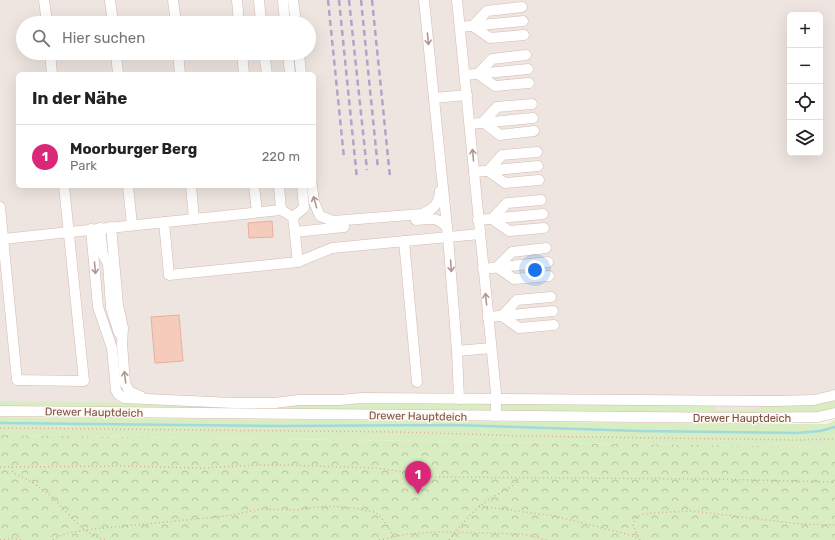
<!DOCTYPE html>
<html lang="de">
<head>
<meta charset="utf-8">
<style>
	:root { --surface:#fff; --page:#f2f2f2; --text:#222; --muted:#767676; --line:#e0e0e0; --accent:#db2777 }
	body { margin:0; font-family:Rubik,sans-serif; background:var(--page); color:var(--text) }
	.controls { position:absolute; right:12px; top:12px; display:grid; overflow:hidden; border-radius:6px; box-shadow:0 4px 16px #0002 }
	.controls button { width:36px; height:36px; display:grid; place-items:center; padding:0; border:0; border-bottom:1px solid var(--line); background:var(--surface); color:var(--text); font:20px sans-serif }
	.you { position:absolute; left:535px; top:270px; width:14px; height:14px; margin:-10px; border:3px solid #fff; border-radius:50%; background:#1a73e8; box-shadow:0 0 0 6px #1a73e833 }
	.badge { display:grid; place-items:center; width:26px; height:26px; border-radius:50%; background:var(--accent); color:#fff; font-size:13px; font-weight:700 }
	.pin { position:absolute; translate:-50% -33px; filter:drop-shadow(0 1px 2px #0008) }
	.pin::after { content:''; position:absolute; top:21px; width:14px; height:12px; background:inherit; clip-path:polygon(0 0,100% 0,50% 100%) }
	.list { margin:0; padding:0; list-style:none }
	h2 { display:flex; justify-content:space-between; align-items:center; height:52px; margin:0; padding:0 16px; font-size:17px }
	h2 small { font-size:13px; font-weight:400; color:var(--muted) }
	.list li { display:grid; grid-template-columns:26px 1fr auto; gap:12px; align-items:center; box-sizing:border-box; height:64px; padding:0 16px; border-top:1px solid var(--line) }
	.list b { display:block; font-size:15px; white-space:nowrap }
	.list p { margin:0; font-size:13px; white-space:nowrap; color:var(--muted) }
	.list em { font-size:13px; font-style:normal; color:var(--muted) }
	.icon { flex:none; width:22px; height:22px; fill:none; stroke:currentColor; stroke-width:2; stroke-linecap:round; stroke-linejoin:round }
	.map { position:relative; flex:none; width:835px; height:540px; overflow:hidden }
	.search { position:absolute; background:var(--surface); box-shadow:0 4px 16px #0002; left:16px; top:16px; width:300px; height:44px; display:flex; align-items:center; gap:10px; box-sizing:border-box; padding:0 14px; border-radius:22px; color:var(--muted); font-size:15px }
	.panel { position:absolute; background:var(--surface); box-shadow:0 4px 16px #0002; left:16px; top:72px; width:300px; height:116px; border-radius:6px }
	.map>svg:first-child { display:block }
</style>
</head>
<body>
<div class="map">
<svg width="835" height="540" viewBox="0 0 835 540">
	<defs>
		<pattern id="forest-crowns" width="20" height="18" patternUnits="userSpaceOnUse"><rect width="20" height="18" fill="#d9edc3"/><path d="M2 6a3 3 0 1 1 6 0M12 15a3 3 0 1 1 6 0" fill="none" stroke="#b5c3a0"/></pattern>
	</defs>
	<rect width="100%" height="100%" fill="#fef2e6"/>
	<path fill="#eee5e0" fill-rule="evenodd" d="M0 0H835V404L790 410H732L0 405ZM790 15H820V153H790ZM23 23H309V53H23ZM18 74H314V186H18Z"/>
	<g fill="#d9edc3">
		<path d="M835 399V409L823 413 501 414V405L503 403 713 405 716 410H757L761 406Z"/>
		<path d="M0 401 142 403 212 407H288L315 404 357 403H490L492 405 493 412 0 409Z"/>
		<path d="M0 417 801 424H827L835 420V447L0 435Z"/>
	</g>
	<path fill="url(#forest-crowns)" d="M0 435 835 447V540H0Z"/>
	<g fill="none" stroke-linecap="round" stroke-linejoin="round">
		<path stroke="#9fdadc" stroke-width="2.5" d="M0 423 283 426 452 425 639 431 797 433 820 431 835 427"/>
	</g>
	<g fill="#f5ccbc" stroke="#e9af9b">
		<path d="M272 221 273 237 249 238 248 223Z"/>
		<path d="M179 315 183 361 155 363 151 317Z"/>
	</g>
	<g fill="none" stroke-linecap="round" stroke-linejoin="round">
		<defs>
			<g id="minor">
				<path d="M44 0 47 23"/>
				<path d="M110 0 113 23"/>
				<path d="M173 0 176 23"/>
				<path d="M237 0 239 23"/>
				<path d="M259 0 261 23"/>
				<path d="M283 0 285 23"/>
				<path d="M293 0 296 23"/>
				<path d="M424 0 448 237 457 351 459 399"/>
				<path d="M457 0 496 393V416"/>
				<path d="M473 26 487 11 522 7"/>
				<path d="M473 26 490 38 524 35"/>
				<path d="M460 27 523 21"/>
				<path d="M50 53 52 74"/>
				<path d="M116 53 118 74"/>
				<path d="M178 53 180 74"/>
				<path d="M242 53 244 74"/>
				<path d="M264 53 267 74"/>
				<path d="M288 53 290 74"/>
				<path d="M299 53 301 74"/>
				<path d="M478 74 495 86 529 83"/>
				<path d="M478 74 492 59 526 55"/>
				<path d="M465 75 528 69"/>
				<path d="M434 98 467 95"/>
				<path d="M483 122 497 107 532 104"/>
				<path d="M483 122 500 135 534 131"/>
				<path d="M470 124 533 118"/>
				<path d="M488 171 502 155 537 152"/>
				<path d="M488 171 505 183 539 180"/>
				<path d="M474 172 538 166"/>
				<path d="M128 186 132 225"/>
				<path d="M191 186 194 219"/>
				<path d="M254 186 257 212"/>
				<path d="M312 186 314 202 320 216 333 221 422 214C434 209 439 204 440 191"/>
				<path d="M0 207 17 380 84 381 64 186"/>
				<path d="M281 210 293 217 298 262"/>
				<path d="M293 217 304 208 302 186"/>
				<path d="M492 219 507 203 541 200"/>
				<path d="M492 219 509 231 544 228"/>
				<path d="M416 220C430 219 438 216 447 228"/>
				<path d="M478 220 543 214"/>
				<path d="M164 222 169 275 298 262 332 248 480 234"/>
				<path d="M111 227 118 305 123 328 122 344 125 383 129 391 142 397"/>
				<path d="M100 228 103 255 108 263 111 308 119 333"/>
				<path d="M91 229 98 307 112 348 116 390 118 394 124 398 233 403H275L299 400H340L361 398 777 401 814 400 835 395"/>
				<path d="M295 232 344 227"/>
				<path d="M3 239 281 210 279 186"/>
				<path d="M404 241 417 382"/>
				<path d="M497 267 512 252 546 248"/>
				<path d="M497 267 514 279 549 276"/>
				<path d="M483 269 548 262"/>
				<path d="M502 316 517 300 551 297"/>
				<path d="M502 316 519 328 554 325"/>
				<path d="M488 317 553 311"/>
				<path d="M457 351 491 348"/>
				<path d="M0 411 748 418 818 417 835 413"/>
			</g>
		</defs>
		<use href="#minor" stroke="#d3baae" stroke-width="11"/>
		<g stroke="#daae9f" stroke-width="1.5" stroke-dasharray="1 3" stroke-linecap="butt">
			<path d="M0 428 399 432 524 436 797 440 835 439"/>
			<path d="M0 467 121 466 202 468 260 465H283L376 468 436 477 712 479 835 482"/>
			<path d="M12 467V471C16 475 20 476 25 478 32 482 39 487 46 492 66 508 79 533 105 540"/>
			<path d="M479 506 555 516 634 536 638 539"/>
			<path d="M0 540 13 538 22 540"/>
			<path d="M53 540C62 533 74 532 85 530L226 516 262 509 299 510 309 508 328 506 353 508 375 512 380 516 391 531 393 537"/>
			<path d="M379 540 407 534 437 532 522 534 547 540"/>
			<path d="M449 540C461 525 472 511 488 500 497 493 514 489 518 478"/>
			<path d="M640 540 633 526 635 518 641 515 651 513 692 511 800 524 835 525"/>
		</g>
		<use href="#minor" stroke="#fff" stroke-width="10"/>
		<g stroke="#b3a3c9" stroke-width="2.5" stroke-dasharray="6 4" stroke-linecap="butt">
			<path d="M328 0 344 158"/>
			<path d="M339 0 357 179"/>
			<path d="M349 0 367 170"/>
			<path d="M361 0 378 169"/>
			<path d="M372 0 390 177"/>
		</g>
	</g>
	<defs><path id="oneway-shaft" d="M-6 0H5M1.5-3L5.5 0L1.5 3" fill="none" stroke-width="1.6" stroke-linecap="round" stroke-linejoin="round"/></defs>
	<g stroke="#af9892">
		<use href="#oneway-shaft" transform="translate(428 39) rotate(84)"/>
		<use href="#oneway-shaft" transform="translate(473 155) rotate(-95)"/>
		<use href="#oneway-shaft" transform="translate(315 202) rotate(-106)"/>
		<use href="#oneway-shaft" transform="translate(451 266) rotate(86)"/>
		<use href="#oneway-shaft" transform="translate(95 268) rotate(85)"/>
		<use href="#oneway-shaft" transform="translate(486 299) rotate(-96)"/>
		<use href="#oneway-shaft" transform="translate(125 377) rotate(-97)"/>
	</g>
	<g text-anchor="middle" stroke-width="3" stroke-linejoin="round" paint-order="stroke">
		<g font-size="11" fill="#795449" stroke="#fff6ee">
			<text transform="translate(94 412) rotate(1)" y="4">Drewer Hauptdeich</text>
			<text transform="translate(418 416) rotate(1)" y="4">Drewer Hauptdeich</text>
			<text x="742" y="422">Drewer Hauptdeich</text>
		</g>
	</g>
</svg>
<div class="controls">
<button>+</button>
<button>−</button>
<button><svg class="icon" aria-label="locate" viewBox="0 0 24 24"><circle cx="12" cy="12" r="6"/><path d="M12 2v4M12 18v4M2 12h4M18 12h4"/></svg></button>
<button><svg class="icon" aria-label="layers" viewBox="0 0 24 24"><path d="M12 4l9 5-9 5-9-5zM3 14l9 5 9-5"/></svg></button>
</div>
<div class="you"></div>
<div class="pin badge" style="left:418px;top:494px">1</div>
<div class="search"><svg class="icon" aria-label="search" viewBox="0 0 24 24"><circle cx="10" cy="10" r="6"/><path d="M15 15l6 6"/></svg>Hier suchen</div>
<section class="panel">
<h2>In der Nähe<small></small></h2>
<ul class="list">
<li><span class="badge">1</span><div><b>Moorburger Berg</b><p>Park</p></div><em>220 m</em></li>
</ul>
</section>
</div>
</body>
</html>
